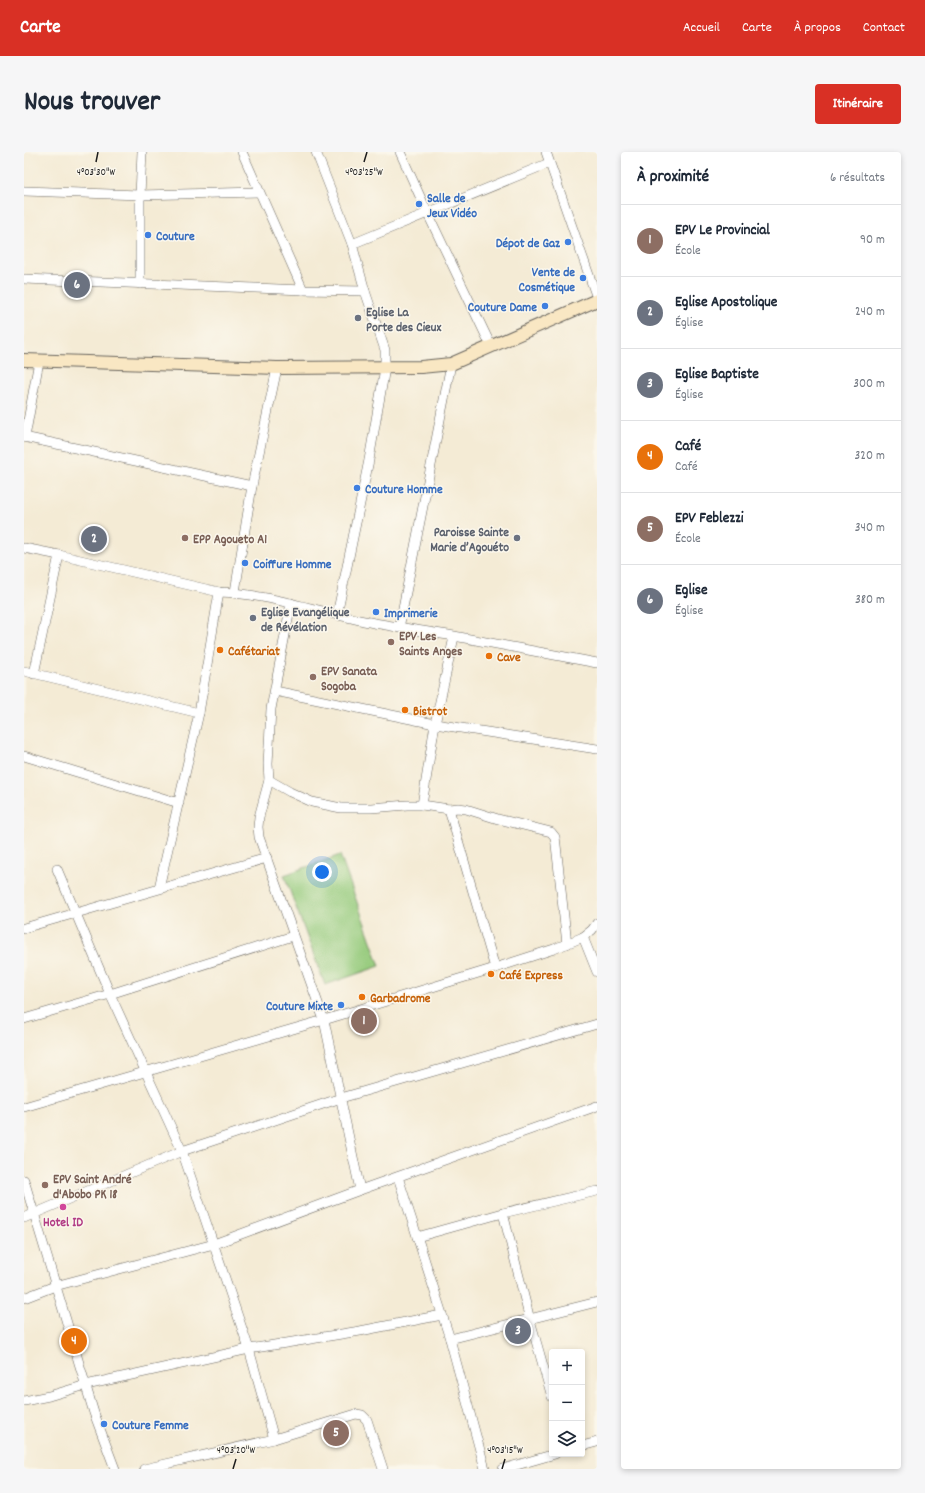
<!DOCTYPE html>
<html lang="fr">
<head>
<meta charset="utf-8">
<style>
	:root { --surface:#fff; --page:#f6f6f7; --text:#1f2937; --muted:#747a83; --line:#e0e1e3; --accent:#d93025 }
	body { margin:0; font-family:Dekko,sans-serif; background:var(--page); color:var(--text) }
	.controls { position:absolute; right:12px; bottom:12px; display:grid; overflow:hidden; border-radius:4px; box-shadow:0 2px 6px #0003 }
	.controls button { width:36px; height:36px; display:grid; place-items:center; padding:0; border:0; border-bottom:1px solid var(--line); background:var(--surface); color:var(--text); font:20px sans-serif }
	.you { position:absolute; left:298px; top:720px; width:14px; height:14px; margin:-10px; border:3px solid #fff; border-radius:50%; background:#1a73e8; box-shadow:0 0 0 6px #1a73e833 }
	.badge { display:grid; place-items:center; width:26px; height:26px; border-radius:50%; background:var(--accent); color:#fff; font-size:13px; font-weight:700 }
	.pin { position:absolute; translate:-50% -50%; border:2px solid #fff; box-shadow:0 1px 4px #0006 }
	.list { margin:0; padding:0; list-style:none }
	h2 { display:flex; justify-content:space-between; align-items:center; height:52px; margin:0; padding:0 16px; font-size:17px }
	h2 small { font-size:13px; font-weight:400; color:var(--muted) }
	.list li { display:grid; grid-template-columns:26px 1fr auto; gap:12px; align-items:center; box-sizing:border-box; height:72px; padding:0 16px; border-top:1px solid var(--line) }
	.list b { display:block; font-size:15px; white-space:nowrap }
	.list p { margin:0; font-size:13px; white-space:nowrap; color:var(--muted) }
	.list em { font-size:13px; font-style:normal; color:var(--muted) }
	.icon { flex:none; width:22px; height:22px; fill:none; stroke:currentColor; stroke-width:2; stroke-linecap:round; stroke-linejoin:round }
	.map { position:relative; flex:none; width:573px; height:1317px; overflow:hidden; border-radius:4px }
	header { display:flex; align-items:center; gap:24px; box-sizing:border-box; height:56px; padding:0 20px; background:var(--accent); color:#fff }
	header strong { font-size:19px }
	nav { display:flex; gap:22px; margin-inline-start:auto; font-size:14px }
	.intro { display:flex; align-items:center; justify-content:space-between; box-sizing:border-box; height:96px; padding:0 24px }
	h1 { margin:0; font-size:28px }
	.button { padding:10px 18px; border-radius:4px; background:var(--accent); color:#fff; font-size:14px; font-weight:700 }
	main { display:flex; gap:24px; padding:0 24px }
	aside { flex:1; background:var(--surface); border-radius:4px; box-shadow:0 2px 6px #0003 }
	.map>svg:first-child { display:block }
</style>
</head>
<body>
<header>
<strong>Carte</strong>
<nav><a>Accueil</a><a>Carte</a><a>À propos</a><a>Contact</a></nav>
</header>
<div class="intro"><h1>Nous trouver</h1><a class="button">Itinéraire</a></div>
<main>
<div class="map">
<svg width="573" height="1317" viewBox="0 0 573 1317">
	<rect width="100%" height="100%" fill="#fbf7ec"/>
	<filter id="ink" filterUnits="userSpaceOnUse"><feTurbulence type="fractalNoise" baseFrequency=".025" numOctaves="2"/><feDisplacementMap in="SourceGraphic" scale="8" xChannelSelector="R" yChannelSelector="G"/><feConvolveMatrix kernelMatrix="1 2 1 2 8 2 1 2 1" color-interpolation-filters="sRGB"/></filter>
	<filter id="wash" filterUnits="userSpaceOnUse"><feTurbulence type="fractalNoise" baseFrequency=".012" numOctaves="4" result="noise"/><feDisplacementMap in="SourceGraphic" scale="16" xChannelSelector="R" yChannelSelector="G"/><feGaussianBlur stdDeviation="0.9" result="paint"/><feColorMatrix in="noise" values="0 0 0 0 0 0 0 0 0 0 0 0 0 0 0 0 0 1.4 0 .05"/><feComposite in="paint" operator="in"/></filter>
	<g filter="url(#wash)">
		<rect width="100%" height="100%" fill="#f4ebd5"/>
		<path fill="#96cb7d" stroke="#59744c" d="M316 703 356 814 301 833 260 723Z"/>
	</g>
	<g filter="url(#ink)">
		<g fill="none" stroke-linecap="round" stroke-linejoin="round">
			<defs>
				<g id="street">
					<path d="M218 0 279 138"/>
					<path d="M292 0 328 92 341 139 361 198V216L345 308 313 463"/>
					<path d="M376 0 403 60 467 194"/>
					<path d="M522 0 573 146"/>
					<path d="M0 39 116 43 235 40"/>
					<path d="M328 92 525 11"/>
					<path d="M0 127 279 138 341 139"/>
					<path d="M116 132V43L118 0"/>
					<path d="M0 285 228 334"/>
					<path d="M1 285 15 209"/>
					<path d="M0 396 35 403 195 440C244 442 292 459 340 469 370 475 400 479 430 484 478 493 525 502 573 511"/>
					<path d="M211 440 228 334 253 216"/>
					<path d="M267 451 247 557 244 612 245 628 235 665 234 675 235 685 300 868 336 1038"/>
					<path d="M375 476 427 212"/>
					<path d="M0 519 175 561"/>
					<path d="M10 522 35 403"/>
					<path d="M251 539 411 572 573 597"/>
					<path d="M0 604 155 651"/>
					<path d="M245 628 266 640 288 650 317 656H347L383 653H398L425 657 434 656 442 657 474 667 527 680 531 685 532 693 543 792"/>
					<path d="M398 653 411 572 430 485"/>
					<path d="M425 657 471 816"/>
					<path d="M33 717 86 842 158 999 225 1197 250 1287"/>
					<path d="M135 736 175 561 195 440"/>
					<path d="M0 776 243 706"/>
					<path d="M559 785 573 820"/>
					<path d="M0 867 86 842 269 784"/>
					<path d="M0 955 300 868 471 816 530 797 559 785 568 778 573 771"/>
					<path d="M374 1025 426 1187 461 1317"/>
					<path d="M0 1028 70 1261 91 1317"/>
					<path d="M479 1061 506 1168 528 1245"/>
					<path d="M0 1066 158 999 317 946 573 872"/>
					<path d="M393 1085 479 1061 573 1039"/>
					<path d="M0 1146 31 1134 190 1092 336 1038 573 954"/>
					<path d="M426 1187 573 1150"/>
					<path d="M0 1249 25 1244 62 1233 225 1197 336 1179 418 1163"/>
					<path d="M558 1294 573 1290"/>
					<path d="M120 1317 250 1287 332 1262 338 1263 343 1268 359 1317"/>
					<path d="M479 1317 531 1302"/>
				</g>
				<path id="secondary" d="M0 208 253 216 397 215 427 212 573 148"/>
			</defs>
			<use href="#street" stroke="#68645d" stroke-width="10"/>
			<use href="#secondary" stroke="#68645d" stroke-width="14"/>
			<use href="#street" stroke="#fff" stroke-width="9"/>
			<use href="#secondary" stroke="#f9e7c3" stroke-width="12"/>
		</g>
	</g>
	<path fill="none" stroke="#1c1c1c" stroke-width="1.5" d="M72 10 74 0M340 10 343 0M209 1317 212 1307M478 1317 481 1307"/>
	<g fill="#3f7fe0" stroke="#fbf7ec" stroke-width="1.5">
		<circle cx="395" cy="52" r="4"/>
		<circle cx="124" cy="83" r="4"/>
		<circle cx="544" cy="90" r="4"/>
		<circle cx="559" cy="126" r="4"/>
		<circle cx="521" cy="154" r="4"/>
		<circle cx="333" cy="336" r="4"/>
		<circle cx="221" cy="411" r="4"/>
		<circle cx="352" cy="460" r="4"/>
		<circle cx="317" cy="853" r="4"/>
		<circle cx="80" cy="1272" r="4"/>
	</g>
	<g fill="#6b7280" stroke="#fbf7ec" stroke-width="1.5">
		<circle cx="334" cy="166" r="4"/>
		<circle cx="493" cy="386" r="4"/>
		<circle cx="229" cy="466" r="4"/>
	</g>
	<g fill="#8d6e63" stroke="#fbf7ec" stroke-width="1.5">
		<circle cx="161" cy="386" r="4"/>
		<circle cx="367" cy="490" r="4"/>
		<circle cx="289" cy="525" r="4"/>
		<circle cx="21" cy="1033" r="4"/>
	</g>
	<g fill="#e8710a" stroke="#fbf7ec" stroke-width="1.5">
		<circle cx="196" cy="498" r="4"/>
		<circle cx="465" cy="504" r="4"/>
		<circle cx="381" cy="558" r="4"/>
		<circle cx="467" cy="822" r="4"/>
		<circle cx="338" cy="845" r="4"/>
	</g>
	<circle fill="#d1479c" stroke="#fbf7ec" stroke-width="1.5" cx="39" cy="1055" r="4"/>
	<g text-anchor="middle" stroke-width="3" stroke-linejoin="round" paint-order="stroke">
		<g font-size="13" font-weight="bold" fill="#366cbe" stroke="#fbf7ec" text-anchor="start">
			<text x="403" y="50">Salle de<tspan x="403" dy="15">Jeux Vidéo</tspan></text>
			<text x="132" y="88">Couture</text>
			<text x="536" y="95" text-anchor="end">Dépot de Gaz</text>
			<text x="551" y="124" text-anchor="end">Vente de<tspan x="551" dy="15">Cosmétique</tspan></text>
			<text x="513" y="159" text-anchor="end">Couture Dame</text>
			<text x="341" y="341">Couture Homme</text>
			<text x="229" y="416">Coiffure Homme</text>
			<text x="360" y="465">Imprimerie</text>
			<text x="309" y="858" text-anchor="end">Couture Mixte</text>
			<text x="88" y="1277">Couture Femme</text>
		</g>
		<g font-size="13" font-weight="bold" fill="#5b616d" stroke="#fbf7ec" text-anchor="start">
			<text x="342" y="164">Eglise La<tspan x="342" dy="15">Porte des Cieux</tspan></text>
			<text x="485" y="384" text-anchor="end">Paroisse Sainte<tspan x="485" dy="15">Marie d’Agouéto</tspan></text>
			<text x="237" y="464">Eglise Evangélique<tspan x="237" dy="15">de Révélation</tspan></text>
		</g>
		<g font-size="13" font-weight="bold" fill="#785e54" stroke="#fbf7ec" text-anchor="start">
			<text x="169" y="391">EPP Agoueto A1</text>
			<text x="375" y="488">EPV Les<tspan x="375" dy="15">Saints Anges</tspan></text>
			<text x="297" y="523">EPV Sanata<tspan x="297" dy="15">Sogoba</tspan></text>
			<text x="29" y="1031">EPV Saint André<tspan x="29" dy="15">d'Abobo PK 18</tspan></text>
		</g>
		<g font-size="13" font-weight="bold" fill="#c56008" stroke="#fbf7ec" text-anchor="start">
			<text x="204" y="503">Cafétariat</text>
			<text x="473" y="509">Cave</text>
			<text x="389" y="563">Bistrot</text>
			<text x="475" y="827">Café Express</text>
			<text x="346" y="850">Garbadrome</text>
		</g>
		<g font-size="13" font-weight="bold" fill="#b23c85" stroke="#fbf7ec">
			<text x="39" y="1074">Hotel ID</text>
		</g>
	</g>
	<g font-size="10" text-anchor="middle" fill="#1c1c1c" stroke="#fbf7ec" stroke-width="3" stroke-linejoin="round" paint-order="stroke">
		<text x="72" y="23">4°03'30"W</text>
		<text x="340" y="23">4°03'25"W</text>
		<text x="212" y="1301">4°03'20"W</text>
		<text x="481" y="1301">4°03'15"W</text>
	</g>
</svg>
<div class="controls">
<button>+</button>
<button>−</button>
<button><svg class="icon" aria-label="layers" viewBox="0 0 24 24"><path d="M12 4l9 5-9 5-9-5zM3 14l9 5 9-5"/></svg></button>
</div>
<div class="you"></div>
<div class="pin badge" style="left:340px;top:869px;background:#8d6e63">1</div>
<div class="pin badge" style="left:70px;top:387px;background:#6b7280">2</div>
<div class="pin badge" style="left:494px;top:1179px;background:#6b7280">3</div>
<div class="pin badge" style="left:50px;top:1189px;background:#e8710a">4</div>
<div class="pin badge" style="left:312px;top:1281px;background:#8d6e63">5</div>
<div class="pin badge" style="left:53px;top:133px;background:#6b7280">6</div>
</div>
<aside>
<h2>À proximité<small>6 résultats</small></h2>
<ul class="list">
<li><span class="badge" style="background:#8d6e63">1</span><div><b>EPV Le Provincial</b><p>École</p></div><em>90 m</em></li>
<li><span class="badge" style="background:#6b7280">2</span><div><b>Eglise Apostolique</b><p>Église</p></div><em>240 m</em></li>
<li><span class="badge" style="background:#6b7280">3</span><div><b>Eglise Baptiste</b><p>Église</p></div><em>300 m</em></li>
<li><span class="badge" style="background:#e8710a">4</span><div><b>Café</b><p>Café</p></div><em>320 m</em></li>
<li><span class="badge" style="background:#8d6e63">5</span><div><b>EPV Feblezzi</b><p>École</p></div><em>340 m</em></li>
<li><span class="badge" style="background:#6b7280">6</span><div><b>Eglise</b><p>Église</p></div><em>380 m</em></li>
</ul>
</aside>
</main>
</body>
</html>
